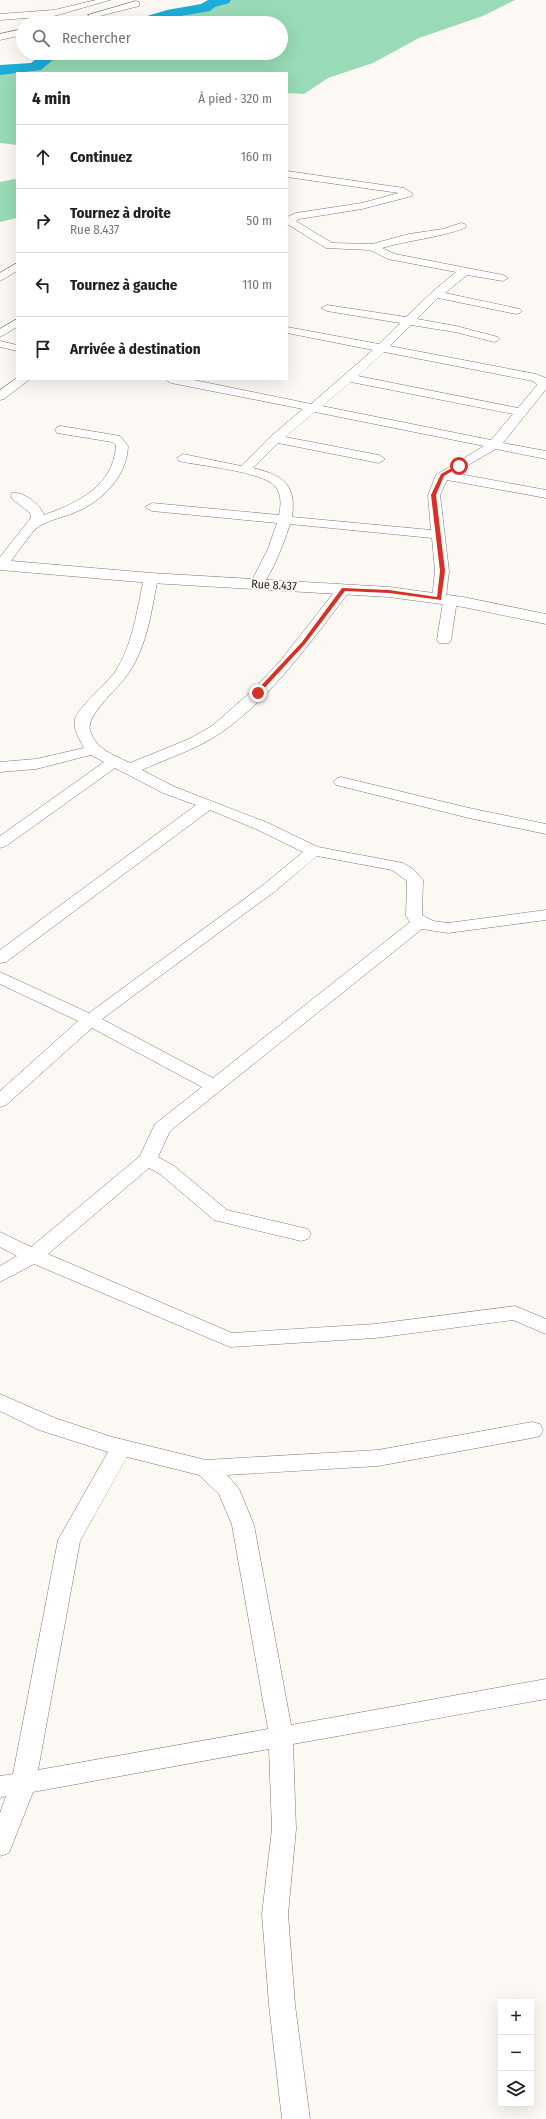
<!DOCTYPE html>
<html lang="fr">
<head>
<meta charset="utf-8">
<style>
	:root { --surface:#fff; --page:#f2f2f2; --text:#202124; --muted:#757577; --line:#e0e0e0 }
	body { margin:0; font-family:"Fira Sans Condensed",sans-serif; background:var(--page); color:var(--text) }
	.controls { position:absolute; right:12px; bottom:12px; display:grid; overflow:hidden; border-radius:0px; box-shadow:0 4px 16px #0002 }
	.controls button { width:36px; height:36px; display:grid; place-items:center; padding:0; border:0; border-bottom:1px solid var(--line); background:var(--surface); color:var(--text); font:20px sans-serif }
	.stop { position:absolute; width:12px; height:12px; margin:-9px; border:3px solid #d93025; border-radius:50%; background:#fff }
	.stop.end { background:#d93025; border-color:#fff; box-shadow:0 1px 4px #0008 }
	.list { margin:0; padding:0; list-style:none }
	h2 { display:flex; justify-content:space-between; align-items:center; height:52px; margin:0; padding:0 16px; font-size:17px }
	h2 small { font-size:13px; font-weight:400; color:var(--muted) }
	.list li { display:grid; grid-template-columns:26px 1fr auto; gap:12px; align-items:center; box-sizing:border-box; height:64px; padding:0 16px; border-top:1px solid var(--line) }
	.list b { display:block; font-size:15px; white-space:nowrap }
	.list p { margin:0; font-size:13px; white-space:nowrap; color:var(--muted) }
	.list em { font-size:13px; font-style:normal; color:var(--muted) }
	.icon { flex:none; width:22px; height:22px; fill:none; stroke:currentColor; stroke-width:2; stroke-linecap:round; stroke-linejoin:round }
	.map { position:relative; flex:none; width:546px; height:2119px; overflow:hidden }
	.search { position:absolute; background:var(--surface); box-shadow:0 4px 16px #0002; left:16px; top:16px; width:272px; height:44px; display:flex; align-items:center; gap:10px; box-sizing:border-box; padding:0 14px; border-radius:22px; color:var(--muted); font-size:15px }
	.panel { position:absolute; background:var(--surface); box-shadow:0 4px 16px #0002; left:16px; top:72px; width:272px; height:308px; border-radius:0px }
	.map>svg:first-child { display:block }
</style>
</head>
<body>
<div class="map">
<svg width="546" height="2119" viewBox="0 0 546 2119">
	<rect width="100%" height="100%" fill="#fcf9f4"/>
	<g fill="#98dbb6">
		<path d="M225 0H515L483 16 419 38 373 63 328 78 304 94 287 93V73H17V145L0 143V70L35 67 53 53H281V23H139L167 14 205 8Z"/>
		<path d="M14 179 17 180V218L0 222V182Z"/>
	</g>
	<g fill="none" stroke-linecap="round" stroke-linejoin="round">
		<g fill="#1dadd9" fill-rule="evenodd">
			<path d="M208 0H231L229 3 215 7 210 11 169 18 154 23H132L134 20 167 10 201 4Z"/>
			<path d="M43 53H61L41 70 0 75V65L31 63Z"/>
		</g>
		<defs>
			<g id="street">
				<path d="M96 0H110L54 16 0 20V14L54 10Z"/>
				<path d="M136 1 139 2V6L92 18 88 15Z"/>
				<path d="M23 29V35L0 40V34Z"/>
				<path d="M287 171 404 188 413 194 412 196 362 209 299 219 296 221 332 243 372 244 409 234 443 229 461 223 465 224 466 226 465 228C438 238 409 240 382 248L395 254 503 275 508 278 503 281 467 275 445 293 520 309 522 311 520 313 516 314 438 298 417 319 456 326 498 337 500 339 498 341 494 342 455 332 411 325 390 346 536 374 546 378V389L503 443 546 451V459L496 449 454 473 546 490V498L447 480 440 495 449 571 446 597H455L457 600 451 640 449 643H439L437 640 443 602H434L432 599 435 571 432 538 290 524C286 537 269 585 257 588L250 584 268 549 277 523 152 511 145 507 152 503 279 515C281 506 282 494 275 486 261 471 200 466 179 461L177 458 183 454 241 466 271 436 303 409 171 383 165 379H189L311 404 373 350 287 333V327L379 344 400 323 327 311 321 308 327 305 406 317 432 292 456 272 388 259 370 250 326 248 287 224V217L296 213 362 203 399 193 287 177ZM384 352 533 381 537 385 518 408 358 376ZM351 382 513 414 491 440 322 406ZM315 412 484 446 436 475 428 495 431 530 292 517C297 484 282 475 253 468L278 443 379 463 385 459 379 455 285 437Z"/>
				<path d="M17 263V271L0 281V273Z"/>
				<path d="M17 319V327L0 337V329Z"/>
				<path d="M0 341 17 345V351L0 347Z"/>
				<path d="M17 378 30 379 4 399 0 400V390Z"/>
				<path d="M61 426 120 436 128 446C127 477 102 501 76 512 64 517 49 520 38 527 30 533 13 559 6 568L0 569V557L31 518 30 513 12 499 11 496 12 493C23 491 41 505 44 515 77 503 113 487 116 446L112 442 57 433 55 430 57 427Z"/>
				<path d="M151 574 158 578C151 612 147 650 125 678 116 690 86 716 90 730 95 749 114 755 130 763L189 739 212 726 253 690 281 660 339 586H349L351 589 349 592C312 640 272 697 222 732 198 749 168 758 142 770L175 787 268 823 318 847 403 863 413 869 423 880 422 915 433 921 448 923 546 910V920L448 933 422 929 170 1131 158 1157 174 1166 227 1210 308 1229 311 1234 308 1239 301 1241 214 1220 160 1174 149 1168 48 1254 232 1333 375 1324 515 1306 546 1319V1334L513 1320 375 1338 230 1347 34 1264 0 1282V1266L17 1256 0 1247V1232L31 1247 140 1156 155 1124 202 1087 92 1028 6 1105 0 1107V1091L78 1021 0 984V972L89 1013 262 886 303 852 256 829 210 810 6 962 0 963V950L196 805 163 793 115 768 6 846 0 848V836L104 762 91 755 36 769 0 772V762L36 759 84 748C79 738 73 730 75 719 78 708 107 683 115 672 133 644 137 610 144 578ZM317 856 392 870 407 881 406 916 410 922 213 1078 102 1019 274 892Z"/>
				<path d="M341 777 469 808 546 824V834L469 818 336 785 333 782 336 779Z"/>
				<path d="M0 1394 55 1418 112 1437 206 1460 378 1450 532 1422 540 1424 543 1430 540 1436 532 1438 378 1466 227 1475 239 1489 254 1525 291 1725 546 1679V1699L293 1744 296 1829 288 1914 295 2005 310 2119H282L269 2005 262 1914 272 1829 269 1749 33 1792 9 1853 0 1856V1813L6 1796 0 1798V1776L13 1774 58 1540 108 1452 39 1430 0 1411ZM127 1457 199 1475 219 1494 232 1525 268 1729 38 1770 80 1541Z"/>
			</g>
			<path id="secondary" d="M0 560 151 573 389 587 463 597 546 614V624L463 607 389 597 151 583 0 570Z"/>
		</defs>
		<use href="#street" stroke="#7b7873" stroke-width="1"/>
		<use href="#secondary" stroke="#7b7873" stroke-width="1"/>
		<use href="#street" fill="#fff" fill-rule="evenodd"/>
		<use href="#secondary" fill="#fff" fill-rule="evenodd"/>
	</g>
	<path fill="#d93025" d="M457 465 461 466 444 476 436 495 445 571 441 600 389 593 345 591 305 644 259 694H256V691L302 642 342 588 389 590 437 597 440 571 431 495 441 474Z"/>
	<g text-anchor="middle" stroke-width="4" stroke-linejoin="round" paint-order="stroke">
		<g font-size="12" fill="#292725" stroke="#fcf9f4">
			<text transform="translate(274 585) rotate(3)" y="4">Rue 8.437</text>
		</g>
	</g>
</svg>
<div class="controls">
<button>+</button>
<button>−</button>
<button><svg class="icon" aria-label="layers" viewBox="0 0 24 24"><path d="M12 4l9 5-9 5-9-5zM3 14l9 5 9-5"/></svg></button>
</div>
<div class="stop" style="left:459px;top:466px"></div>
<div class="stop end" style="left:258px;top:693px"></div>
<div class="search"><svg class="icon" aria-label="search" viewBox="0 0 24 24"><circle cx="10" cy="10" r="6"/><path d="M15 15l6 6"/></svg>Rechercher</div>
<section class="panel">
<h2>4 min<small>À pied · 320 m</small></h2>
<ul class="list">
<li><svg class="icon" aria-label="ahead" viewBox="0 0 24 24"><path d="M12 20V5M6 11l6-6 6 6"/></svg><div><b>Continuez</b></div><em>160 m</em></li>
<li><svg class="icon" aria-label="right" viewBox="0 0 24 24"><path d="M7 20v-9h11M14 6l5 5-5 5"/></svg><div><b>Tournez à droite</b><p>Rue 8.437</p></div><em>50 m</em></li>
<li><svg class="icon" aria-label="left" viewBox="0 0 24 24"><path d="M17 20v-9H6M10 6l-5 5 5 5"/></svg><div><b>Tournez à gauche</b></div><em>110 m</em></li>
<li><svg class="icon" aria-label="arrive" viewBox="0 0 24 24"><path d="M6 21V4h12l-3 4 3 4H6"/></svg><div><b>Arrivée à destination</b></div></li>
</ul>
</section>
</div>
</body>
</html>
